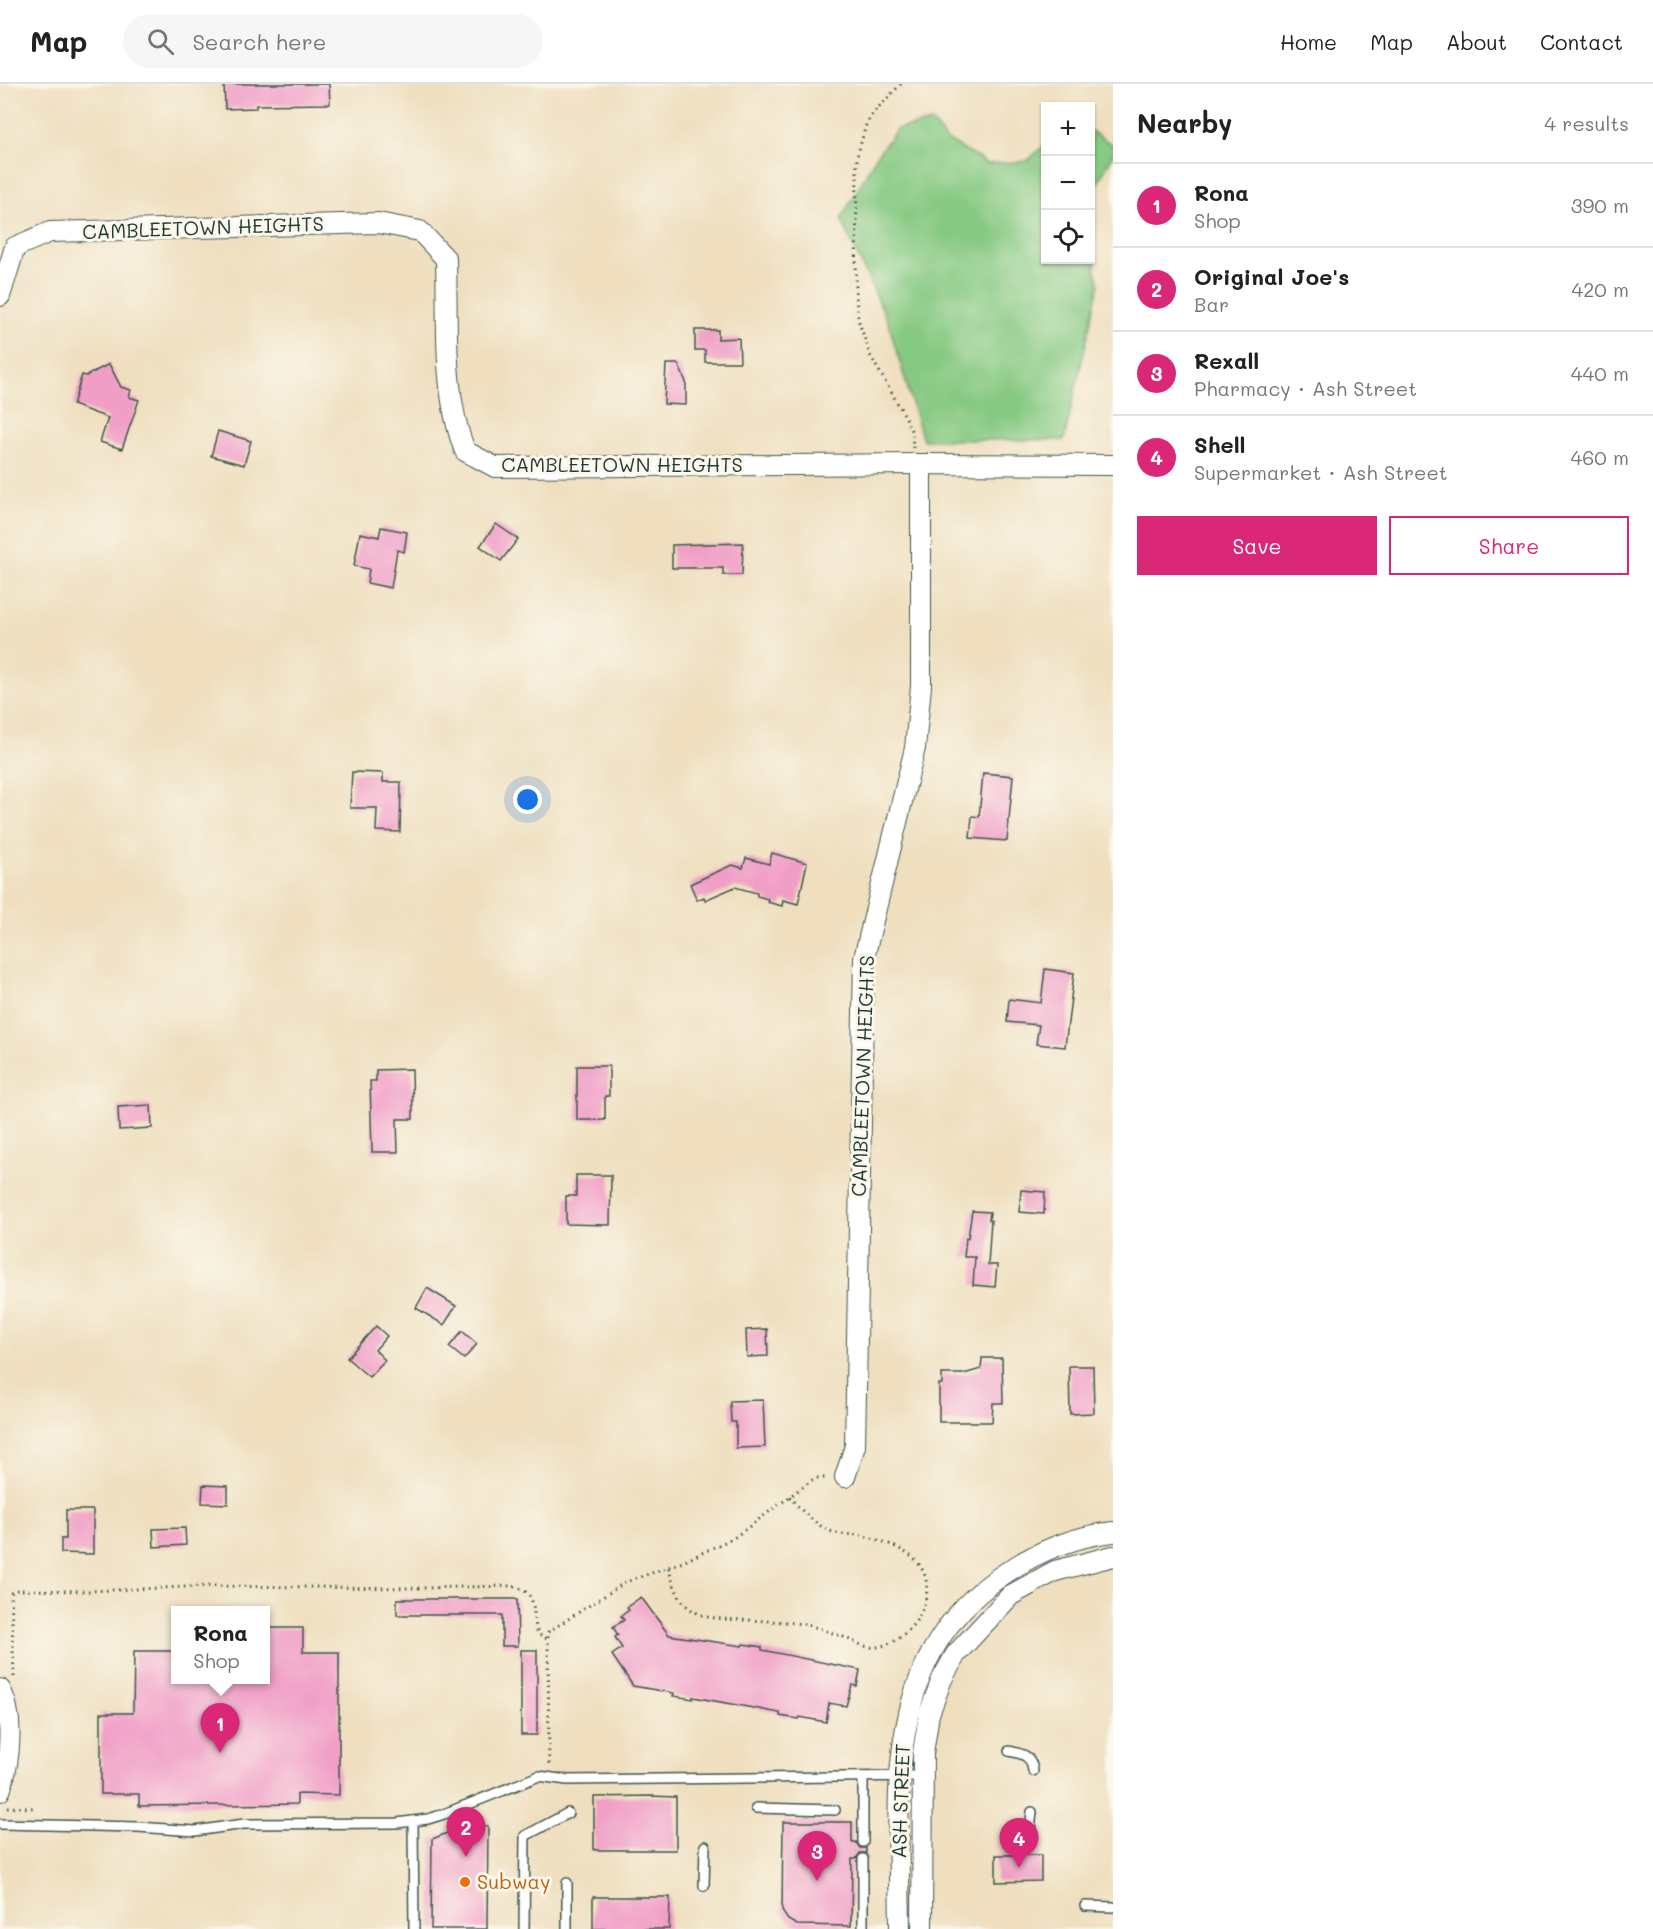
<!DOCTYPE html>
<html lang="en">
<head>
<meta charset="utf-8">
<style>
	:root { --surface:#fff; --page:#f6f6f6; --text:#222; --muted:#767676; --line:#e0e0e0; --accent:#db2777 }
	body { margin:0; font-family:Mali,sans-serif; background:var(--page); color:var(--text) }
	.controls { position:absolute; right:18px; top:18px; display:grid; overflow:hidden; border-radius:0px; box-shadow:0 2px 4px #0004 }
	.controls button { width:54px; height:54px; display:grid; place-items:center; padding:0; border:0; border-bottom:2px solid var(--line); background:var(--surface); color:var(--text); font:30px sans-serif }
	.you { position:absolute; left:528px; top:716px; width:21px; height:21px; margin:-15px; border:4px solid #fff; border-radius:50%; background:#1a73e8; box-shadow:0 0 0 9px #1a73e833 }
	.badge { display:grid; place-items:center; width:39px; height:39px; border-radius:50%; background:var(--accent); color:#fff; font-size:20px; font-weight:700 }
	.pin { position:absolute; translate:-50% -50px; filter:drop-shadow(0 2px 3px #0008) }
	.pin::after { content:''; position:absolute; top:32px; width:21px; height:18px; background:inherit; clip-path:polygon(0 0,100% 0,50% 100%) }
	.popup { position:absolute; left:171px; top:1522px; width:99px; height:78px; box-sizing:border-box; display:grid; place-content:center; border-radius:0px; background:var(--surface); filter:drop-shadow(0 2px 4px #0005); font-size:20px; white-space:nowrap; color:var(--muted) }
	.popup b { font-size:22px; color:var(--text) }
	.popup::after { content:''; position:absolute; left:50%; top:100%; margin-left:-12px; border:12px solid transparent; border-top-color:var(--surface) }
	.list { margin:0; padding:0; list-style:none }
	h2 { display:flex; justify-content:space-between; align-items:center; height:78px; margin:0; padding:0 24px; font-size:26px }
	h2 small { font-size:20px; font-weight:400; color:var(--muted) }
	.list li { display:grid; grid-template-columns:39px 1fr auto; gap:18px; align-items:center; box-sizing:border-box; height:84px; padding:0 24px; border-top:2px solid var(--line) }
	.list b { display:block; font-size:22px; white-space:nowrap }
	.list p { margin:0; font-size:20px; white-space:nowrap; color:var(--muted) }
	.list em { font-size:20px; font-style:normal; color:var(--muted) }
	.actions { display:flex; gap:12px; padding:18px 24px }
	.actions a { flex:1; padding:14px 0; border:2px solid var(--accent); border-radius:0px; text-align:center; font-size:21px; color:var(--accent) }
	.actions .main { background:var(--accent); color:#fff }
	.icon { flex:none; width:33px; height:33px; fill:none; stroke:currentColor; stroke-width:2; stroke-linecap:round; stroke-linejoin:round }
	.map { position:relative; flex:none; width:1113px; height:1845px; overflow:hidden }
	header { display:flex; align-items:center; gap:36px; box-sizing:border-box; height:84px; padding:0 30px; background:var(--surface); border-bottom:2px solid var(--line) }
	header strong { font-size:28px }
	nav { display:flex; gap:33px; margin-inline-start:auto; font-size:21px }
	.search { width:420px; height:54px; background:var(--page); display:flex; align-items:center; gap:15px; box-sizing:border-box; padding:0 21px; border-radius:33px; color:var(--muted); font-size:22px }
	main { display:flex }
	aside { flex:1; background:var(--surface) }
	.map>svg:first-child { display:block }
</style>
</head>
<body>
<header>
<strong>Map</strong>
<div class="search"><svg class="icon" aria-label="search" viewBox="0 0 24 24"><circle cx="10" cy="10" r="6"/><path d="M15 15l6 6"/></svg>Search here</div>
<nav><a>Home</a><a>Map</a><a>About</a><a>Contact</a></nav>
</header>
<main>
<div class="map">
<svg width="1113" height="1845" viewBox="0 0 1113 1845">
	<rect width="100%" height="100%" fill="#fbf7ec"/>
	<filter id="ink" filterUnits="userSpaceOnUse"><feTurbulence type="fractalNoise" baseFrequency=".0167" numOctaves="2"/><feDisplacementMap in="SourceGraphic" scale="12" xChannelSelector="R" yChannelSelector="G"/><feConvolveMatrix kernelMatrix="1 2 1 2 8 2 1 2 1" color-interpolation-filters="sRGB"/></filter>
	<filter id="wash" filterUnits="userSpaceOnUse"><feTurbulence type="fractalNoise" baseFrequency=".008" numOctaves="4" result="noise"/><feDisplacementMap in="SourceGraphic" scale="24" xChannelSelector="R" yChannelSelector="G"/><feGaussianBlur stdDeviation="1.35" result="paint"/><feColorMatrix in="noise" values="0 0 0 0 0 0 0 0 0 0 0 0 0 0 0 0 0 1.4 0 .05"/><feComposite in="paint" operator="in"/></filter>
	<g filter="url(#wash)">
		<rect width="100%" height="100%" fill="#efdfbf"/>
		<g fill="#86c982" stroke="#52835b" stroke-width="1.5">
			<path d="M932 38 945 55 988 80 1027 77 1045 61 1046 176H1090L1091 162 1099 201 1064 356H923L888 238 841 135 877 71 897 45Z"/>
			<path d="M1091 47 1113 61V70L1092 111 1091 156Z"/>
		</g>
		<g id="blocks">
			<g fill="#f09ec6">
				<path d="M224 0H329L330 20 256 21V24L225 25Z"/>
				<path d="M695 246H718V255L739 254 740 278H705V266H695Z"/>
				<path d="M109 280 121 303 131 306 129 313 139 316 122 365 100 358 108 334 73 321 82 291 86 292Z"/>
				<path d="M666 280H678L686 298V321L664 320Z"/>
				<path d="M218 347 251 357 244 381 211 372Z"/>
				<path d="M496 440 518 455 501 477 480 462Z"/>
				<path d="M381 443 407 448 404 468 397 466 391 504 367 499 369 485 354 482 360 449 379 453Z"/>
				<path d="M743 459 742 491H723V484H672V461Z"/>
				<path d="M352 688 383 689V698H401L400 748 376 747 377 724H350Z"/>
				<path d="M983 689 1013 692 1007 757 970 754 972 732 979 733Z"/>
				<path d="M772 769 807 779 798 820 783 816 782 822 767 818 768 815 757 812V809L735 803 705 816 704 813 697 816 690 800 732 781 743 784 746 774 769 780Z"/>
				<path d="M1045 885 1074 889 1065 963 1036 960 1039 941 1007 938 1009 915 1041 919Z"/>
				<path d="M577 982H609V1012H605V1036H577Z"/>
				<path d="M412 985 413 1035H397L398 1068H372L370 997H376V986Z"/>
				<path d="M151 1021 152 1044 119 1046 118 1023Z"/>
				<path d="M576 1091H611L610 1141 566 1140V1112H576Z"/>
				<path d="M1021 1106 1045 1108 1044 1130 1019 1128Z"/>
				<path d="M972 1127 990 1128 989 1136H991L988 1181H997L995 1203 973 1201 975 1173H964L966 1154H968Z"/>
				<path d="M427 1204 456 1222 444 1241 416 1224Z"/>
				<path d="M376 1242 387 1252 375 1266 385 1276 369 1293 347 1274Z"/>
				<path d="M767 1245 768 1272 747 1273 746 1246Z"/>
				<path d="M462 1247 477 1260 464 1275 449 1263Z"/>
				<path d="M982 1274H1002L1003 1319H993L992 1338H939V1300H942V1290H964L981 1285Z"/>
				<path d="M1069 1282H1093L1094 1329 1070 1330Z"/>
				<path d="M763 1316 765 1363 736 1364V1338H731L730 1317Z"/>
				<path d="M203 1401 228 1402V1420L202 1419Z"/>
				<path d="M66 1426H93V1470L61 1469V1455H66Z"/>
				<path d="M185 1444 186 1461 154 1463 153 1445Z"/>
				<path d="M641 1513 669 1551 742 1562 743 1560 762 1563V1566L860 1586 857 1602 852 1601 846 1622 829 1619 826 1638 800 1633 799 1635 780 1632V1629L693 1613V1615L673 1612 674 1609 633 1602 612 1571 622 1564 615 1553 618 1551 613 1543 624 1536 621 1532 629 1526 627 1523Z"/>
				<path d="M397 1515H517L518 1562H502V1531H397Z"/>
				<path d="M265 1544H303V1568H339V1711L297 1710V1720L139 1722V1710H101V1629H133L134 1567H175V1596H265Z"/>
				<rect x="521" y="1566" width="16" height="85"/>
				<path d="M650 1712 676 1713V1766H594V1713Z"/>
				<path d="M783 1738H852V1758H856L860 1764H866V1769H860L856 1775H852L851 1842 797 1841 788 1836 782 1827Z"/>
				<path d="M465 1742H488L487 1845H431L432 1755Z"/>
				<path d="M996 1771H1041V1797L996 1798Z"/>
				<path d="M593 1813H670L669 1845H593Z"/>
			</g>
		</g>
	</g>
	<g filter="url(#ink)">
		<use href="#blocks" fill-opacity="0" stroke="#3e5549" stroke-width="1.5"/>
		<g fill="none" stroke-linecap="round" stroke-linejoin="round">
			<defs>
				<g id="service">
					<path d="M1009 1667C1023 1670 1031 1671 1033 1687"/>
					<path d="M863 1693V1758"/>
					<path d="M756 1724 835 1726"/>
					<path d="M413 1737 414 1845"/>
					<path d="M0 1740 138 1743 195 1747 244 1740 397 1739 428 1735 444 1730 539 1692 567 1696 923 1692"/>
					<path d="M1017 1758 1030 1746 1032 1728"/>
					<path d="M863 1775V1845"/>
					<path d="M567 1799V1845"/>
					<path d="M704 1802 705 1762"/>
					<path d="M1085 1822 1113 1823"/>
					<path d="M524 1845 525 1752 568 1729"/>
				</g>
				<g id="minor">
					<path d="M0 212 15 163 50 148 378 139 420 147 446 175C448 238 442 308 465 367L495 383 921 380"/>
					<path d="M845 1393 855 1362 864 874 915 664 921 602V380L1113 381"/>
					<path d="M0 1605C15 1632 10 1679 0 1707"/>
					<path d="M900 1845C899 1713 879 1571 1007 1488 1038 1467 1076 1452 1113 1448"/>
					<path d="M922 1845 923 1669 929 1630 942 1595 956 1570 1011 1511 1055 1487 1113 1472"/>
				</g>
			</defs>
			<use href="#service" stroke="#3e5549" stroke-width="12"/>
			<use href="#minor" stroke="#3e5549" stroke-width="22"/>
			<g stroke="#3e5549" stroke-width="3" stroke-dasharray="1.5 4.5" stroke-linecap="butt">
				<path d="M901 0 873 29 866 41 857 73 856 211 858 235 870 271 906 334 912 349 913 364"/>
				<path d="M668 1484C677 1509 680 1524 707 1533 740 1538 775 1535 808 1541 818 1544 828 1547 838 1551 851 1555 863 1565 877 1563 916 1557 946 1501 912 1473 896 1461 876 1454 857 1451 848 1450 839 1451 830 1447 814 1440 800 1425 789 1412"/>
				<path d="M14 1593 11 1509 15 1506 90 1507 211 1502 418 1504 511 1502C541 1507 530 1529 538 1550L547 1555"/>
				<path d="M549 1680 548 1548 626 1498 683 1478 735 1453 815 1394H828"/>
				<path d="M7 1723 35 1724"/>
			</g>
			<use href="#service" stroke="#fff" stroke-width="9"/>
			<use href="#minor" stroke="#fff" stroke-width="20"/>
		</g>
	</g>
	<circle fill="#e8710a" stroke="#fbf7ec" stroke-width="2" cx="465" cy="1798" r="6"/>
	<g text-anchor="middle" stroke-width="6" stroke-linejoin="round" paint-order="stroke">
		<g font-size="20" fill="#1f3d34" stroke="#fbf7ec">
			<text transform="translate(203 144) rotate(-2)" y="7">CAMBLEETOWN HEIGHTS</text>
			<text x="622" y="388">CAMBLEETOWN HEIGHTS</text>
			<text transform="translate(863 992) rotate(-88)" y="7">CAMBLEETOWN HEIGHTS</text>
			<text transform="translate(901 1717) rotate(-88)" y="7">ASH STREET</text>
		</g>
		<g font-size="20" fill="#c56008" stroke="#fbf7ec" text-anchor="start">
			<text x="477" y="1805">Subway</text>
		</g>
	</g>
</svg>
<div class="controls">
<button>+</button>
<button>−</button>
<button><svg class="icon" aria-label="locate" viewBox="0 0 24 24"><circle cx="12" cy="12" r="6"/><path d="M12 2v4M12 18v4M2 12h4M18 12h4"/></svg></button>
</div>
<div class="you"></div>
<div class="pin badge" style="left:220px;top:1669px">1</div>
<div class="popup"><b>Rona</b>Shop</div>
<div class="pin badge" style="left:466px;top:1773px">2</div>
<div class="pin badge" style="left:817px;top:1797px">3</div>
<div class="pin badge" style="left:1019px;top:1784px">4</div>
</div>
<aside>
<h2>Nearby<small>4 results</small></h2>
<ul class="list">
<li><span class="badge">1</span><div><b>Rona</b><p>Shop</p></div><em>390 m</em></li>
<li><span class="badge">2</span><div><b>Original Joe's</b><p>Bar</p></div><em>420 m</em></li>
<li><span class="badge">3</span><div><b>Rexall</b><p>Pharmacy · Ash Street</p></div><em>440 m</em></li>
<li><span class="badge">4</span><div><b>Shell</b><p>Supermarket · Ash Street</p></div><em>460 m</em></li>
</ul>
<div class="actions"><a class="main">Save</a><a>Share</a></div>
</aside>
</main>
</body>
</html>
